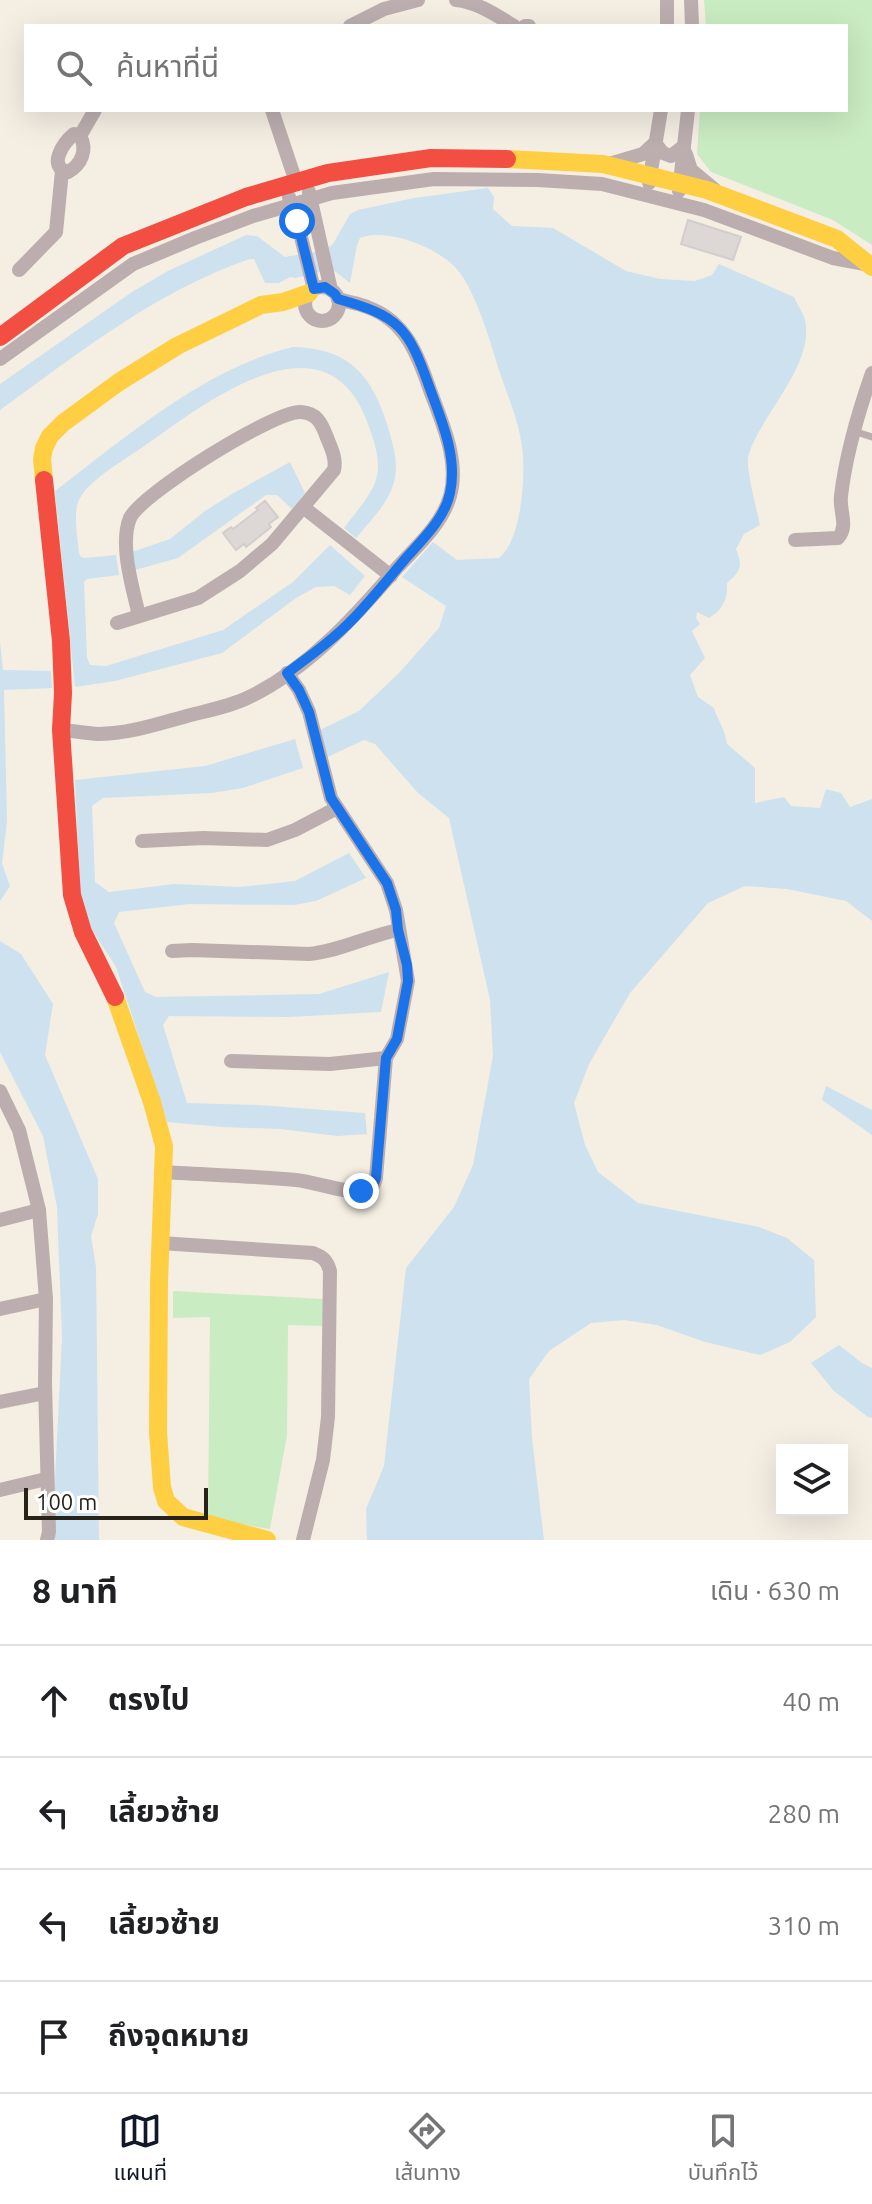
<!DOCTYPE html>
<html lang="th">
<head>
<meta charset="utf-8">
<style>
	:root { --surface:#fff; --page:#f2f2f2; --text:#202124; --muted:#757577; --line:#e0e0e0; --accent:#111827 }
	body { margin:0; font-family:Ubuntu,"Noto Sans Thai",sans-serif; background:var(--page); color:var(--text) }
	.controls { position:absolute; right:24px; bottom:24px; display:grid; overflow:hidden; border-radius:0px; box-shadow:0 8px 32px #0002 }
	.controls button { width:72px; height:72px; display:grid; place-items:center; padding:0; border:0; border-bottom:2px solid var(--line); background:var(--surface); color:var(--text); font:40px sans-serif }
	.scale { position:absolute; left:24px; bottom:20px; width:184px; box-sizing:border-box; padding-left:8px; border:4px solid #27231b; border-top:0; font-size:22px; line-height:28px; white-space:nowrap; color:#27231b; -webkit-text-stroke:6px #fff; paint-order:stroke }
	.stop { position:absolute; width:24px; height:24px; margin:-18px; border:6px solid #1a73e8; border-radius:50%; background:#fff }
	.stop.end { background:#1a73e8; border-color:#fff; box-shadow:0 2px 8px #0008 }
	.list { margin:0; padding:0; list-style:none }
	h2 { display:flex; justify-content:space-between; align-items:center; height:104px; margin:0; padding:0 32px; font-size:34px }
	h2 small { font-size:26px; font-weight:400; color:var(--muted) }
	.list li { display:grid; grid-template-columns:52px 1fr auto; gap:24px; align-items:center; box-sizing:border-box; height:112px; padding:0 32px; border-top:2px solid var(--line) }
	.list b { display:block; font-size:30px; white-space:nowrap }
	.list em { font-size:26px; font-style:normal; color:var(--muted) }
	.icon { flex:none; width:44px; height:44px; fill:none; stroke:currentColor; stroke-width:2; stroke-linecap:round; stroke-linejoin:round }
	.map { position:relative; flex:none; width:872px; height:1540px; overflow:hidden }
	.search { position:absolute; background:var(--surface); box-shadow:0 8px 32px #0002; left:24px; right:24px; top:24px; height:88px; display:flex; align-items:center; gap:20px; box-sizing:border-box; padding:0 28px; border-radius:0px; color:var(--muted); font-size:30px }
	.sheet { height:552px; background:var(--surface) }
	nav { display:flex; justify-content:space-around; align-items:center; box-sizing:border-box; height:112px; border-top:2px solid var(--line); background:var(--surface); font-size:22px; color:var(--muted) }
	nav a { display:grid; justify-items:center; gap:4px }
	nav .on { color:var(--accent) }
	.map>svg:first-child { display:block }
</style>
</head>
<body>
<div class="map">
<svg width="872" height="1540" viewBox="0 0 872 1540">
	<rect width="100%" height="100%" fill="#f4eee3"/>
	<g fill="#caecc2">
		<path d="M704 0H872V245L833 220 711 172 697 154 700 110H846V26H706Z"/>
		<path d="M173 1291 323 1299V1326L288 1325 287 1435 270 1529 208 1519 210 1317 173 1318Z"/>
	</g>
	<g fill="#cde2ee">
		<path d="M488 188 494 197 493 209 512 226 553 228 626 271 660 279 695 281 712 275 719 264 794 297C797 304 803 313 805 320 815 366 759 416 748 457 746 469 757 511 760 525L744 534 736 549C743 566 741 571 727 583 728 598 723 610 709 618L697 612 696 618 700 624 692 631 705 658 690 675 698 697 714 708C718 721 725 729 727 744L755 768V803L784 797 791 806 820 808 826 789 841 793 850 807 872 799V921L846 901 787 889 745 886 708 903 630 993 589 1064 574 1103 585 1145 598 1172 638 1203 759 1227 787 1238 814 1260 816 1317 790 1342 760 1355 705 1342 657 1325 624 1320 591 1323 549 1351 529 1379 532 1438 544 1540H367L366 1509 384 1466 406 1268 454 1207 473 1165 493 1056 490 1000 449 818 418 793 375 744 364 740 321 760 316 732 359 711 399 673 439 628 446 606 402 577 433 542 457 560 499 558C522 540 526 474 522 447 519 422 509 399 501 376 491 345 477 292 456 268 438 248 387 227 360 238L357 245 350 283 332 269 296 278 290 277 279 283H265L254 259H250C156 291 79 353 0 410V384L132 292 168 271 246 235 257 236 285 257 325 250 333 244 350 214 358 210 414 198Z"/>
		<path d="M293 347C350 348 372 376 388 427 393 445 399 463 394 482 388 504 371 520 356 538L344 528C377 485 388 478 368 424 327 308 208 401 147 444 128 458 91 478 80 498 72 512 78 537 79 553L81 557 85 558 116 555 119 575 87 579 84 582 87 657 90 665 106 666 223 630 293 582 330 545 365 576 350 595 334 586 316 587 296 598 222 653 115 681 75 687 55 491C126 437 205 368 293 347Z"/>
		<path d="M290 462 305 493 292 509 277 495H266L178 558 135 570 132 552 170 539 205 511 232 494Z"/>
		<path d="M0 642 3 670 51 671 52 688 4 690 7 821 2 864 10 886 0 901Z"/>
		<path d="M295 739 303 768 243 788 212 793 103 798 92 806 95 882 109 892 174 884 240 887 295 881 349 853 366 878 316 901 294 905 190 904 119 912 114 923 145 992 156 997 319 994 389 972 381 1012 289 1017 169 1016 163 1025 187 1103 258 1105 365 1113 367 1134 337 1136 280 1129 222 1127 167 1122 116 967 91 928 80 891 75 780 205 766Z"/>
		<path d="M0 941 21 954 53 1004 45 1055 98 1179V1214L91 1236 96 1267 99 1540H52L62 1337 57 1207 43 1136 0 1052Z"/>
		<path d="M826 1086 872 1110V1135L822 1100Z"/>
		<path d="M839 1345 862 1363 872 1368V1418L868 1417 834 1391 811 1363Z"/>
	</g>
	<g fill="#ddd8d6" stroke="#d3cecb" stroke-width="2">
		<path d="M688 220 741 237 733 260 681 244Z"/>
		<path d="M265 501 278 517 269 524 271 527 255 540 246 547 244 544 236 550 223 533 231 527 233 529 258 510 256 508Z"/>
	</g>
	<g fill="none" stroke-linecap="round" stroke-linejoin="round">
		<path stroke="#bcaeae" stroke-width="7" d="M853 431 872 437"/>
		<g stroke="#bcaeae" stroke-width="14">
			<path d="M456 0C477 2 496 15 514 26"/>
			<path d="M667 0V26"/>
			<path d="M691 0 692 26"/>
			<path d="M350 26 384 9 418 0"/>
			<path d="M525 26H529"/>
			<path d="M272 110 296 182"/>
			<path d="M74 134 80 136C88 150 81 165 68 172 47 167 63 143 74 134Z"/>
			<path d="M80 136 95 110"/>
			<path d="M655 143 663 153 671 156 684 146"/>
			<path d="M686 154 691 170 715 190"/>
			<path d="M609 164 643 154 655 143"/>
			<path d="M649 183 661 110"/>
			<path d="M679 191 688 110"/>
			<path d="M309 192 331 290"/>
			<path d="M289 197 297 221 314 289"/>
			<path d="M19 270 56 232 62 171"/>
			<circle cx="322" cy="304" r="17"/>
			<path d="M0 359 133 264 195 238 253 216 332 193 434 179 538 180 602 184 704 210 833 258 865 264"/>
			<path d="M303 507 391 576"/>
			<path d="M795 540 838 538C849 526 839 511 841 496 846 453 858 413 872 373"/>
			<path d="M117 623 198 598 240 571 272 544 334 470C337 458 330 446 326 435 321 422 316 413 301 412 275 410 141 494 130 518 119 545 133 588 139 616"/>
			<path d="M61 730C73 731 86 733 98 734 128 734 158 724 187 716 206 711 227 707 245 699 306 671 353 619 396 569 415 548 442 525 450 496 460 461 442 423 430 390 418 355 406 321 367 307 358 303 347 302 338 299"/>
			<path d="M142 841 203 838 267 840 295 830 337 808"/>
			<path d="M172 951 192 950 309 954C340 951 368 936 398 930"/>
			<path d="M231 1061 330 1064 386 1058"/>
			<path d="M0 1091 19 1130 39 1210 46 1299 45 1384 49 1532 47 1540"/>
			<path d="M164 1172C208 1175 252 1176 296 1180 316 1182 347 1194 364 1191 372 1190 374 1185 376 1178L386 1058 397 1039 408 981 396 910 387 883 331 798 309 712 299 690 287 673"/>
			<path d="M0 1220 39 1210"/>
			<path d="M160 1243 313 1253C323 1257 327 1260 330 1271L328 1417 323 1460 303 1540"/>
			<path d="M0 1309 46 1299"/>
			<path d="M0 1402 45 1393"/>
			<path d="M0 1490 46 1479"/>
		</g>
		<g stroke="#ffcf43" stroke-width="18">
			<path d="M507 159 603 164 707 190 837 239 872 267"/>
			<path d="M44 480 42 459 44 448 50 436 63 423 119 382 177 346 261 305 283 302 309 293"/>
			<path d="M115 997 152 1102 164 1146 159 1283 158 1432 162 1487 166 1501 183 1517 267 1540"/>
		</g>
		<g stroke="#f24e42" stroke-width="18">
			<path d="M0 337 123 246 246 197 328 173 431 158 507 159"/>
			<path d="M44 480 61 641 63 693 61 730 72 895 83 932 115 997"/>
		</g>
	</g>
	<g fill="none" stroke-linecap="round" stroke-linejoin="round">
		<path stroke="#1a73e8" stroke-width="10" d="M297 221 314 289 325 287 335 294 338 299C399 316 408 327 429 386 441 420 458 456 450 493 445 518 423 539 406 558 389 578 372 599 354 618 334 639 310 656 287 673L299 690 309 712 331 798 387 883 396 910 398 930 407 965 408 981 397 1039 386 1058 376 1178C373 1187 370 1191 361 1191"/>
	</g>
</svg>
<div class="controls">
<button><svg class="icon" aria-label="layers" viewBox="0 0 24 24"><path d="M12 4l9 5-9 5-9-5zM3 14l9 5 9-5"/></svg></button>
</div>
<div class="scale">100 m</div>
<div class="stop" style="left:297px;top:221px"></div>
<div class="stop end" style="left:361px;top:1191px"></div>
<div class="search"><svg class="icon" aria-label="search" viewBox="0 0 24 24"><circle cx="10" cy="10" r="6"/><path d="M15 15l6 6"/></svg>ค้นหาที่นี่</div>
</div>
<section class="sheet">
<h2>8 นาที<small>เดิน · 630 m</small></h2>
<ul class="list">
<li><svg class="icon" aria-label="ahead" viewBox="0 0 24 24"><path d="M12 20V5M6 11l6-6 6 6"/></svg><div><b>ตรงไป</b></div><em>40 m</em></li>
<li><svg class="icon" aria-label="left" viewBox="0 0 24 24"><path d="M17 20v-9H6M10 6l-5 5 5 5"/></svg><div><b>เลี้ยวซ้าย</b></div><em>280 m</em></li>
<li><svg class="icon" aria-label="left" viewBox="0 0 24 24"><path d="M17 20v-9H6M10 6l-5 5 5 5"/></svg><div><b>เลี้ยวซ้าย</b></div><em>310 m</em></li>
<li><svg class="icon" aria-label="arrive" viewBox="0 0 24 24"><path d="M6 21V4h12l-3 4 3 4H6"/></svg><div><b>ถึงจุดหมาย</b></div></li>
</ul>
</section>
<nav>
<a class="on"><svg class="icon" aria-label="map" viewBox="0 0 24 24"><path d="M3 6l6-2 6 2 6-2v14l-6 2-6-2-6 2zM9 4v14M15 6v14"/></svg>แผนที่</a>
<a><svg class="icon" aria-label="directions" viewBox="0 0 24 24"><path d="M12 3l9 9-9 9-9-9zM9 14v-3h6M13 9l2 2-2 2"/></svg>เส้นทาง</a>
<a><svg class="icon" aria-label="saved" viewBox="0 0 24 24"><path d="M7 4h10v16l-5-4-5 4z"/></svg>บันทึกไว้</a>
</nav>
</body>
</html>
